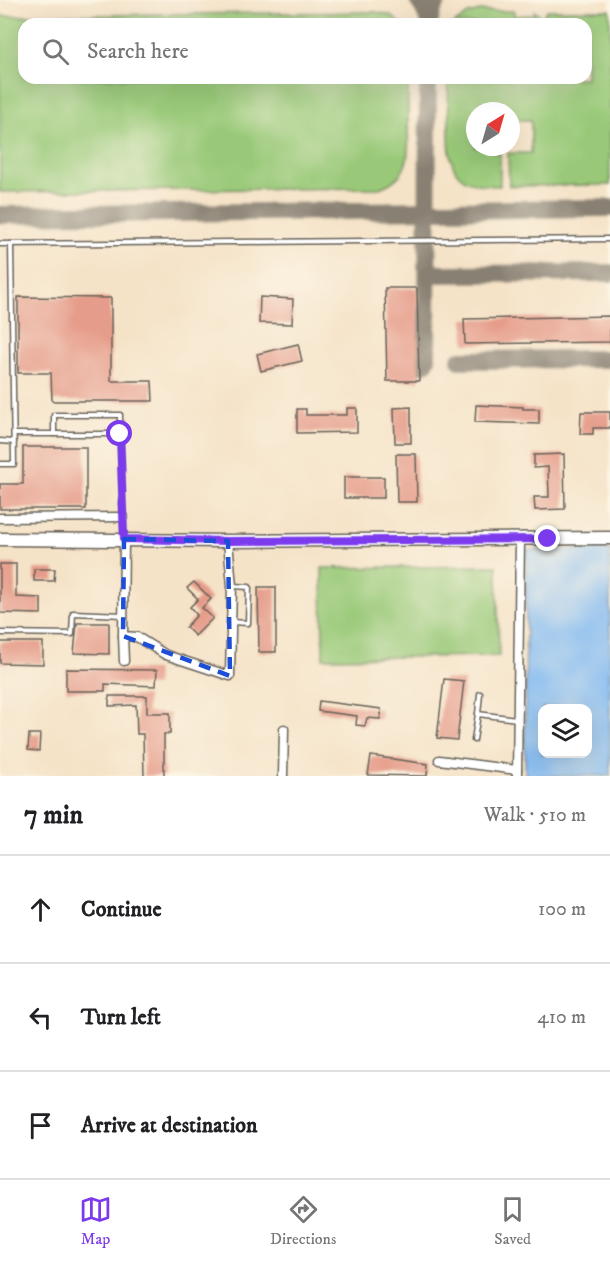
<!DOCTYPE html>
<html lang="en">
<head>
<meta charset="utf-8">
<style>
	:root { --surface:#fff; --page:#f6f6f6; --text:#202124; --muted:#757577; --line:#e0e0e0; --accent:#7c3aed }
	body { margin:0; font-family:"IM FELL DW Pica",serif; background:var(--page); color:var(--text) }
	.controls { position:absolute; right:18px; bottom:18px; display:grid; overflow:hidden; border-radius:12px; box-shadow:0 6px 24px #0002 }
	.controls button { width:54px; height:54px; display:grid; place-items:center; padding:0; border:0; border-bottom:2px solid var(--line); background:var(--surface); color:var(--text); font:30px sans-serif }
	.compass { position:absolute; left:466px; top:102px; width:54px; height:54px; border-radius:50%; background:var(--surface); box-shadow:0 6px 24px #0002; rotate:37deg }
	.stop { position:absolute; width:18px; height:18px; margin:-14px; border:4px solid #7c3aed; border-radius:50%; background:#fff }
	.stop.end { background:#7c3aed; border-color:#fff; box-shadow:0 2px 6px #0008 }
	.list { margin:0; padding:0; list-style:none }
	h2 { display:flex; justify-content:space-between; align-items:center; height:78px; margin:0; padding:0 24px; font-size:26px }
	h2 small { font-size:20px; font-weight:400; color:var(--muted) }
	.list li { display:grid; grid-template-columns:39px 1fr auto; gap:18px; align-items:center; box-sizing:border-box; height:108px; padding:0 24px; border-top:2px solid var(--line) }
	.list b { display:block; font-size:22px; white-space:nowrap }
	.list em { font-size:20px; font-style:normal; color:var(--muted) }
	.icon { flex:none; width:33px; height:33px; fill:none; stroke:currentColor; stroke-width:2; stroke-linecap:round; stroke-linejoin:round }
	.map { position:relative; flex:none; width:610px; height:776px; overflow:hidden }
	.search { position:absolute; background:var(--surface); box-shadow:0 6px 24px #0002; left:18px; right:18px; top:18px; height:66px; display:flex; align-items:center; gap:15px; box-sizing:border-box; padding:0 21px; border-radius:18px; color:var(--muted); font-size:22px }
	.sheet { height:402px; background:var(--surface) }
	nav { display:flex; justify-content:space-around; align-items:center; box-sizing:border-box; height:84px; border-top:2px solid var(--line); background:var(--surface); font-size:16px; color:var(--muted) }
	nav a { display:grid; justify-items:center; gap:3px }
	nav .on { color:var(--accent) }
	.map>svg:first-child { display:block }
</style>
</head>
<body>
<div class="map">
<svg width="610" height="776" viewBox="0 0 610 776">
	<rect width="100%" height="100%" fill="#fcf5e5"/>
	<filter id="ink" filterUnits="userSpaceOnUse"><feTurbulence type="fractalNoise" baseFrequency=".0167" numOctaves="2"/><feDisplacementMap in="SourceGraphic" scale="12" xChannelSelector="R" yChannelSelector="G"/><feConvolveMatrix kernelMatrix="1 2 1 2 8 2 1 2 1" color-interpolation-filters="sRGB"/></filter>
	<filter id="wash" filterUnits="userSpaceOnUse"><feTurbulence type="fractalNoise" baseFrequency=".008" numOctaves="4" result="noise"/><feDisplacementMap in="SourceGraphic" scale="24" xChannelSelector="R" yChannelSelector="G"/><feGaussianBlur stdDeviation="1.35" result="paint"/><feColorMatrix in="noise" values="0 0 0 0 0 0 0 0 0 0 0 0 0 0 0 0 0 1.4 0 .05"/><feComposite in="paint" operator="in"/></filter>
	<g filter="url(#wash)">
		<rect width="100%" height="100%" fill="#f5e3c8"/>
		<g fill="#99c978" stroke="#5a724a" stroke-width="1.5">
			<path d="M547 10H610V185L509 186 508 153H531V120H511V111H475V147H493V153H500V186C456 186 449 172 449 131 449 113 448 96 448 78H586V24H543V16Z"/>
			<path d="M480 11H514V16L534 15V11L539 14 540 24H454L468 14Z"/>
			<path d="M376 12 390 15 401 24H24V78H408C408 94 408 110 408 126 409 154 411 177 379 188L0 192V16Z"/>
			<path d="M497 566 499 656 323 658 322 568Z"/>
		</g>
		<path fill="#81b9f1" stroke="#4e6a86" stroke-width="1.5" fill-rule="evenodd" d="M610 549V776H525L526 550ZM542 708H588V754H542Z"/>
		<g fill="none" stroke-linecap="round" stroke-linejoin="round">
			<g stroke="#888072" stroke-width="18">
				<path d="M418 0 424 9 429 23"/>
				<path d="M429 24 433 9 438 0"/>
				<path d="M0 215 610 208"/>
				<path d="M426 266 433 273 439 274 610 273"/>
				<path d="M460 360 610 359"/>
				<path d="M418 365 425 363 427 359 428 78"/>
			</g>
		</g>
		<g id="blocks">
			<g fill="#e69c8a">
				<path d="M385 288H417L419 381H387Z"/>
				<path d="M18 297 111 298V381H152L153 401H52L51 373H18Z"/>
				<path d="M260 297 293 299 292 324 259 323Z"/>
				<path d="M610 316V342L465 344 464 319Z"/>
				<path d="M298 344 302 361 261 371 257 354Z"/>
				<path d="M476 405 523 407V409H539V424L475 422Z"/>
				<path d="M411 407V443H395L394 408Z"/>
				<path d="M347 408H357V432L297 433V409H306V415H347Z"/>
				<path d="M581 412H610V428H593V434H580Z"/>
				<path d="M23 447H86V509H0V484H23Z"/>
				<path d="M396 454H416L417 502H397Z"/>
				<path d="M564 454 565 509 535 510 534 497H549L548 467 534 468V455Z"/>
				<rect x="344" y="477" width="40" height="21"/>
				<path d="M0 564H16V597L41 598V614L0 613Z"/>
				<path d="M34 569H55L54 581H34Z"/>
				<path d="M194 582 211 599 202 608 213 618 195 636 186 627 197 615 190 607 198 599 187 588Z"/>
				<path d="M258 587H276V652H259Z"/>
				<path d="M77 623H109V654L74 653Z"/>
				<path d="M0 642H43V664L0 663Z"/>
				<path d="M66 669 157 670 156 686 105 684V691H66Z"/>
				<path d="M444 679 464 681 457 740 437 738Z"/>
				<path d="M109 696H147V713H170V734H164V776H144L143 734H137L136 705 109 706Z"/>
				<path d="M319 701 381 709 380 719 367 718 365 726 356 725 357 716 318 711Z"/>
				<path d="M29 734H40L39 751 28 750Z"/>
				<path d="M371 756 428 764 427 776 368 775Z"/>
			</g>
		</g>
	</g>
	<g filter="url(#ink)">
		<use href="#blocks" fill-opacity="0" stroke="#686258" stroke-width="1.5"/>
		<g fill="none" stroke-linecap="round" stroke-linejoin="round">
			<defs>
				<g id="lane">
					<path d="M0 244 610 239"/>
					<path d="M15 434H120L124 538"/>
					<path d="M54 434V415H120V434"/>
					<path d="M0 441 14 442"/>
					<path d="M0 464H14L11 244"/>
					<path d="M232 622 248 623 249 587 233 586"/>
					<path d="M0 633 72 634 73 613 124 615"/>
					<path d="M480 694 478 714 517 719"/>
					<path d="M474 740 478 714"/>
				</g>
				<g id="street">
					<path d="M0 518 123 517"/>
					<path d="M124 539 123 636 137 637 166 655 230 676 232 586 228 541"/>
					<path d="M123 636 124 661"/>
					<path d="M439 760 517 770"/>
					<path d="M283 776 284 729"/>
					<path d="M517 776 520 539"/>
				</g>
				<path id="secondary" d="M0 539 228 541 610 538"/>
			</defs>
			<use href="#lane" stroke="#686258" stroke-width="7"/>
			<use href="#street" stroke="#686258" stroke-width="11"/>
			<use href="#secondary" stroke="#686258" stroke-width="15"/>
			<use href="#lane" stroke="#fff" stroke-width="4"/>
			<use href="#street" stroke="#fff" stroke-width="8"/>
			<use href="#secondary" stroke="#fff" stroke-width="12"/>
		</g>
	</g>
	<g fill="none" stroke-linecap="round" stroke-linejoin="round" filter="url(#ink)">
		<path stroke="#7c3aed" stroke-width="8" d="M120 434 124 539 228 541 548 539"/>
	</g>
	<path fill="none" stroke="#1d4ed8" stroke-width="4.5" stroke-dasharray="12 8" stroke-linejoin="round" d="M124 539 228 541 230 676 123 636Z"/>
</svg>
<div class="controls">
<button><svg class="icon" aria-label="layers" viewBox="0 0 24 24"><path d="M12 4l9 5-9 5-9-5zM3 14l9 5 9-5"/></svg></button>
</div>
<svg class="compass" viewBox="-18 -18 36 36"><path d="M0-13l5 13h-10z" fill="#e53935"/><path d="M0 13l5-13h-10z" fill="#757577"/></svg>
<div class="stop" style="left:120px;top:434px"></div>
<div class="stop end" style="left:548px;top:539px"></div>
<div class="search"><svg class="icon" aria-label="search" viewBox="0 0 24 24"><circle cx="10" cy="10" r="6"/><path d="M15 15l6 6"/></svg>Search here</div>
</div>
<section class="sheet">
<h2>7 min<small>Walk · 510 m</small></h2>
<ul class="list">
<li><svg class="icon" aria-label="ahead" viewBox="0 0 24 24"><path d="M12 20V5M6 11l6-6 6 6"/></svg><div><b>Continue</b></div><em>100 m</em></li>
<li><svg class="icon" aria-label="left" viewBox="0 0 24 24"><path d="M17 20v-9H6M10 6l-5 5 5 5"/></svg><div><b>Turn left</b></div><em>410 m</em></li>
<li><svg class="icon" aria-label="arrive" viewBox="0 0 24 24"><path d="M6 21V4h12l-3 4 3 4H6"/></svg><div><b>Arrive at destination</b></div></li>
</ul>
</section>
<nav>
<a class="on"><svg class="icon" aria-label="map" viewBox="0 0 24 24"><path d="M3 6l6-2 6 2 6-2v14l-6 2-6-2-6 2zM9 4v14M15 6v14"/></svg>Map</a>
<a><svg class="icon" aria-label="directions" viewBox="0 0 24 24"><path d="M12 3l9 9-9 9-9-9zM9 14v-3h6M13 9l2 2-2 2"/></svg>Directions</a>
<a><svg class="icon" aria-label="saved" viewBox="0 0 24 24"><path d="M7 4h10v16l-5-4-5 4z"/></svg>Saved</a>
</nav>
</body>
</html>
